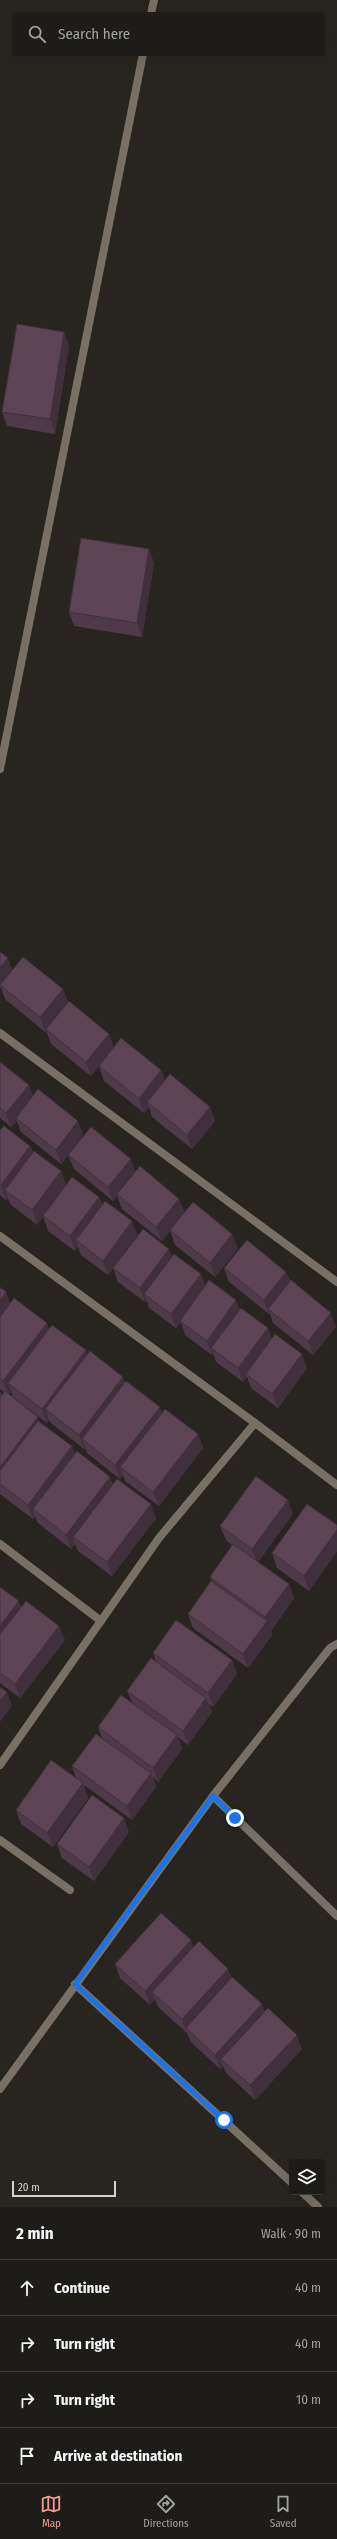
<!DOCTYPE html>
<html lang="en">
<head>
<meta charset="utf-8">
<style>
	:root { --surface:#1e1c19; --page:#2b2926; --text:#f1f3f6; --muted:#a1a1a2; --line:#3c3a38; --accent:#f59d8d }
	body { margin:0; font-family:"Fira Sans Condensed",sans-serif; background:var(--page); color:var(--text) }
	.controls { position:absolute; right:12px; bottom:12px; display:grid; overflow:hidden; border-radius:4px; box-shadow:0 4px 16px #0002 }
	.controls button { width:36px; height:36px; display:grid; place-items:center; padding:0; border:0; border-bottom:1px solid var(--line); background:var(--surface); color:var(--text); font:20px sans-serif }
	.scale { position:absolute; left:12px; bottom:10px; width:104px; box-sizing:border-box; padding-left:4px; border:2px solid #d5d3d0; border-top:0; font-size:11px; line-height:14px; white-space:nowrap; color:#d5d3d0; -webkit-text-stroke:3px #282521; paint-order:stroke }
	.stop { position:absolute; width:12px; height:12px; margin:-9px; border:3px solid #1a73e8; border-radius:50%; background:#fff }
	.stop.end { background:#1a73e8; border-color:#fff; box-shadow:0 1px 4px #0008 }
	.list { margin:0; padding:0; list-style:none }
	h2 { display:flex; justify-content:space-between; align-items:center; height:52px; margin:0; padding:0 16px; font-size:17px }
	h2 small { font-size:13px; font-weight:400; color:var(--muted) }
	.list li { display:grid; grid-template-columns:26px 1fr auto; gap:12px; align-items:center; box-sizing:border-box; height:56px; padding:0 16px; border-top:1px solid var(--line) }
	.list b { display:block; font-size:15px; white-space:nowrap }
	.list em { font-size:13px; font-style:normal; color:var(--muted) }
	.icon { flex:none; width:22px; height:22px; fill:none; stroke:currentColor; stroke-width:2; stroke-linecap:round; stroke-linejoin:round }
	.map { position:relative; flex:none; width:337px; height:2207px; overflow:hidden }
	.search { position:absolute; background:var(--surface); box-shadow:0 4px 16px #0002; left:12px; right:12px; top:12px; height:44px; display:flex; align-items:center; gap:10px; box-sizing:border-box; padding:0 14px; border-radius:4px; color:var(--muted); font-size:15px }
	.sheet { height:276px; background:var(--surface) }
	nav { display:flex; justify-content:space-around; align-items:center; box-sizing:border-box; height:56px; border-top:1px solid var(--line); background:var(--surface); font-size:11px; color:var(--muted) }
	nav a { display:grid; justify-items:center; gap:2px }
	nav .on { color:var(--accent) }
	.map>svg:first-child { display:block }
</style>
</head>
<body>
<div class="map">
<svg width="337" height="2207" viewBox="0 0 337 2207">
	<rect width="100%" height="100%" fill="#282521"/>
	<g fill="none" stroke-linecap="round" stroke-linejoin="round">
		<g stroke="#787065" stroke-width="8">
			<path d="M151 14 154 0"/>
			<path d="M0 769 143 54"/>
			<path d="M0 1033 337 1282"/>
			<path d="M0 1236 255 1423 159 1538 0 1765"/>
			<path d="M255 1423 337 1485"/>
			<path d="M0 1544 101 1621"/>
			<path d="M213 1796 337 1916"/>
			<path d="M0 1840 70 1890"/>
			<path d="M75 1984 292 2183"/>
			<path d="M0 2089 213 1796 330 1648 337 1644"/>
			<path d="M302 2192 318 2207"/>
		</g>
	</g>
	<g fill="#4f3a49">
		<path d="M64 332 69 346 55 434 7 426 2 412Z"/>
		<path d="M154 563 142 637 74 626 69 612Z"/>
		<path d="M0 952 12 970 63 989 68 1003 109 1034 114 1048 161 1070 165 1081 210 1107 215 1121 192 1149 152 1117 149 1107 144 1113 104 1081 99 1066 91 1076 51 1044 46 1030 45 1032 5 999 1 987 0 988Z"/>
		<path d="M0 1062 33 1096 78 1121 83 1136 61 1164 21 1132 17 1121 11 1127 0 1118Z"/>
		<path d="M0 1130 30 1146 33 1152 61 1171 66 1185 37 1225 10 1204 8 1198 6 1200 0 1195Z"/>
		<path d="M68 1155 136 1171 179 1199 184 1212 238 1248 215 1277 175 1245 170 1230 179 1220 162 1241 122 1209 117 1196 113 1201 74 1169Z"/>
		<path d="M99 1197 102 1205 132 1221 137 1235 108 1275 81 1255 78 1247 75 1251 48 1231 43 1216Z"/>
		<path d="M172 1256 201 1274 205 1286 268 1328 272 1339 307 1368 278 1408 251 1388 247 1377 243 1382 216 1362 213 1353 212 1355 185 1335 181 1322 176 1328 149 1308 147 1301 145 1302 118 1282 113 1268Z"/>
		<path d="M224 1268 286 1272 290 1281 336 1327 313 1355 273 1323 270 1314H269L229 1282Z"/>
		<path d="M0 1287 10 1303 49 1329 86 1350 88 1355 125 1382 162 1413 198 1434 203 1448 159 1506 125 1481 123 1475 120 1479 87 1453 85 1448 84 1449 51 1423 49 1420 47 1423 13 1397 11 1391 9 1394 40 1422 72 1446 75 1454 156 1518 112 1576 78 1551 75 1544 71 1549 38 1523 35 1516 33 1519 0 1494V1391L2 1396 4 1392 0 1389Z"/>
		<path d="M293 1514 258 1562 289 1584 294 1598 271 1631 272 1635 248 1668 193 1628 188 1614 211 1581 210 1577 232 1545 226 1540 220 1526Z"/>
		<path d="M337 1525V1551L309 1591 277 1568 272 1553Z"/>
		<path d="M0 1587 21 1607 65 1640 20 1698 0 1683Z"/>
		<path d="M153 1653 232 1660 237 1674 213 1707 209 1704 212 1712 188 1745 178 1737 182 1749 158 1782 153 1777 156 1787 132 1820 84 1785 88 1798 53 1847 21 1824 16 1810 76 1778 72 1766 102 1738 98 1727 132 1702 127 1691 156 1661Z"/>
		<path d="M129 1832 94 1881 62 1858 57 1844Z"/>
		<path d="M194 1947 232 1977 262 2004 264 2011 302 2049 255 2100 226 2073 223 2066 220 2069 191 2042 187 2033 158 2007 155 1999 150 2005 120 1978 115 1964Z"/>
	</g>
	<g fill="#40303c">
		<path d="M64 332 69 346 55 434 50 419Z"/>
		<path d="M149 549 154 563 142 637 137 623Z"/>
		<path d="M8 958 13 972 0 985V967Z"/>
		<path d="M63 989 68 1003 45 1032 40 1017Z"/>
		<path d="M109 1034 114 1048 91 1076 86 1062Z"/>
		<path d="M161 1070 166 1084 147 1102 149 1107 144 1113 139 1099Z"/>
		<path d="M29 1085 34 1099 16 1118 17 1121 11 1127 6 1113Z"/>
		<path d="M210 1107 215 1121 192 1149 187 1135Z"/>
		<path d="M78 1121 83 1136 61 1164 56 1150Z"/>
		<path d="M30 1146 36 1160 5 1190 8 1198 6 1200 1 1185Z"/>
		<path d="M131 1159 136 1173 117 1194V1196L113 1201 108 1187Z"/>
		<path d="M61 1171 66 1185 37 1225 32 1210Z"/>
		<path d="M99 1197 104 1211 76 1240 78 1247 75 1251 70 1236Z"/>
		<path d="M179 1199 185 1213 162 1241 156 1227Z"/>
		<path d="M132 1221 137 1235 108 1275 103 1261Z"/>
		<path d="M232 1234 238 1248 215 1277 210 1263Z"/>
		<path d="M169 1249 175 1263 144 1294 147 1301 145 1302 140 1288Z"/>
		<path d="M286 1272 292 1286 268 1309 270 1314H269L264 1300Z"/>
		<path d="M201 1274 206 1288 180 1321 181 1322 176 1328 171 1314Z"/>
		<path d="M6 1292 11 1306 0 1321V1300Z"/>
		<path d="M236 1300 242 1315 211 1348 213 1353 212 1355 207 1341Z"/>
		<path d="M331 1313 336 1327 313 1355 308 1341Z"/>
		<path d="M47 1323 52 1337 8 1383 11 1391 8 1395 3 1381Z"/>
		<path d="M268 1328 273 1343 246 1374 247 1377 243 1382 238 1368Z"/>
		<path d="M86 1350 91 1365 45 1409 49 1420 47 1423 42 1409Z"/>
		<path d="M302 1354 307 1368 278 1408 272 1394Z"/>
		<path d="M123 1377 128 1391 82 1439 85 1448 84 1449 79 1435Z"/>
		<path d="M160 1407 165 1421 120 1467 123 1475 120 1479 115 1465Z"/>
		<path d="M38 1417 43 1431 0 1484V1467Z"/>
		<path d="M198 1434 203 1448 159 1506 153 1492Z"/>
		<path d="M72 1446 77 1461 33 1509 35 1516 33 1519 28 1505Z"/>
		<path d="M110 1477 116 1491 73 1537 75 1544 71 1549 66 1535Z"/>
		<path d="M288 1500 293 1514 257 1563 252 1549Z"/>
		<path d="M151 1504 156 1518 112 1576 107 1562Z"/>
		<path d="M337 1530V1551L309 1591 304 1576Z"/>
		<path d="M289 1584 294 1598 271 1631 272 1635 248 1668 243 1654 267 1621 265 1617Z"/>
		<path d="M19 1601 24 1615 0 1647V1626Z"/>
		<path d="M59 1626 65 1640 20 1698 15 1684Z"/>
		<path d="M232 1660 237 1674 213 1707 208 1693Z"/>
		<path d="M7 1692 12 1706 0 1722V1701Z"/>
		<path d="M206 1698 212 1712 188 1745 183 1731Z"/>
		<path d="M177 1735 182 1749 158 1782 153 1768Z"/>
		<path d="M151 1773 156 1787 132 1820 127 1806Z"/>
		<path d="M83 1783 88 1798 53 1847 47 1833Z"/>
		<path d="M124 1818 129 1832 94 1881 89 1867Z"/>
		<path d="M191 1940 196 1954 152 1992 155 1999 150 2005 145 1991Z"/>
		<path d="M228 1969 234 1983 186 2028 187 2033 182 2019Z"/>
		<path d="M262 2004 267 2018 221 2059 223 2066 220 2069 215 2055Z"/>
		<path d="M297 2035 302 2049 255 2100 250 2085Z"/>
	</g>
	<g fill="#5c4455" stroke="#40303c">
		<path d="M17 324 64 332 50 419 2 412Z"/>
		<path d="M81 538 149 549 137 623 69 612Z"/>
		<path d="M0 952 8 958 0 967Z"/>
		<path d="M23 957 63 989 40 1017 0 985Z"/>
		<path d="M69 1001 109 1034 86 1062 46 1029Z"/>
		<path d="M121 1038 161 1070 139 1099 99 1066Z"/>
		<path d="M0 1062 29 1085 6 1113 0 1108Z"/>
		<path d="M170 1074 210 1107 187 1135 147 1102Z"/>
		<path d="M38 1089 78 1121 56 1150 16 1118Z"/>
		<path d="M4 1126 30 1146 1 1185H0V1130Z"/>
		<path d="M91 1127 131 1159 108 1187 68 1155Z"/>
		<path d="M34 1151 61 1171 32 1210 5 1190Z"/>
		<path d="M140 1166 179 1199 156 1227 117 1194Z"/>
		<path d="M72 1177 99 1197 70 1236 43 1216Z"/>
		<path d="M105 1201 132 1221 103 1261 76 1240Z"/>
		<path d="M193 1202 232 1234 210 1263 170 1230Z"/>
		<path d="M143 1229 169 1249 140 1288 113 1268Z"/>
		<path d="M247 1240 286 1272 264 1300 224 1268Z"/>
		<path d="M174 1254 201 1274 171 1314 144 1294Z"/>
		<path d="M209 1280 236 1300 207 1341 180 1321Z"/>
		<path d="M291 1280 331 1313 308 1341 268 1309Z"/>
		<path d="M0 1287 6 1292 0 1300Z"/>
		<path d="M14 1298 47 1323 3 1381 0 1379V1317Z"/>
		<path d="M241 1308 268 1328 238 1368 211 1348Z"/>
		<path d="M52 1325 86 1350 42 1409 8 1383Z"/>
		<path d="M275 1334 302 1354 272 1394 246 1374Z"/>
		<path d="M90 1351 123 1377 79 1435 45 1409Z"/>
		<path d="M126 1381 160 1407 115 1465 82 1439Z"/>
		<path d="M5 1391 38 1417 0 1467V1398Z"/>
		<path d="M165 1409 198 1434 153 1492 120 1467Z"/>
		<path d="M38 1421 72 1446 28 1505 0 1484V1471Z"/>
		<path d="M77 1451 110 1477 66 1535 33 1509Z"/>
		<path d="M256 1476 288 1500 252 1549 220 1526Z"/>
		<path d="M117 1479 151 1504 107 1562 73 1537Z"/>
		<path d="M307 1504 337 1525V1530L304 1576 272 1553Z"/>
		<path d="M233 1544 289 1584 265 1617 210 1577Z"/>
		<path d="M211 1581 267 1621 243 1654 188 1614Z"/>
		<path d="M0 1587 19 1601 0 1626Z"/>
		<path d="M26 1601 59 1626 15 1684 0 1673V1634Z"/>
		<path d="M176 1620 232 1660 208 1693 153 1653Z"/>
		<path d="M151 1658 206 1698 183 1731 127 1691Z"/>
		<path d="M0 1687 7 1692 0 1701Z"/>
		<path d="M121 1695 177 1735 153 1768 98 1727Z"/>
		<path d="M96 1734 151 1773 127 1806 72 1766Z"/>
		<path d="M51 1760 83 1783 47 1833 16 1810Z"/>
		<path d="M92 1795 124 1818 89 1867 57 1844Z"/>
		<path d="M161 1913 191 1940 145 1991 115 1964Z"/>
		<path d="M199 1941 228 1969 182 2019 152 1992Z"/>
		<path d="M232 1977 262 2004 215 2055 186 2028Z"/>
		<path d="M268 2008 297 2035 250 2085 221 2059Z"/>
	</g>
	<g fill="none" stroke-linecap="round" stroke-linejoin="round">
		<path stroke="#1a73e8" stroke-width="5" d="M224 2120 75 1984 213 1796 235 1818"/>
	</g>
</svg>
<div class="controls">
<button><svg class="icon" aria-label="layers" viewBox="0 0 24 24"><path d="M12 4l9 5-9 5-9-5zM3 14l9 5 9-5"/></svg></button>
</div>
<div class="scale">20 m</div>
<div class="stop" style="left:224px;top:2120px"></div>
<div class="stop end" style="left:235px;top:1818px"></div>
<div class="search"><svg class="icon" aria-label="search" viewBox="0 0 24 24"><circle cx="10" cy="10" r="6"/><path d="M15 15l6 6"/></svg>Search here</div>
</div>
<section class="sheet">
<h2>2 min<small>Walk · 90 m</small></h2>
<ul class="list">
<li><svg class="icon" aria-label="ahead" viewBox="0 0 24 24"><path d="M12 20V5M6 11l6-6 6 6"/></svg><div><b>Continue</b></div><em>40 m</em></li>
<li><svg class="icon" aria-label="right" viewBox="0 0 24 24"><path d="M7 20v-9h11M14 6l5 5-5 5"/></svg><div><b>Turn right</b></div><em>40 m</em></li>
<li><svg class="icon" aria-label="right" viewBox="0 0 24 24"><path d="M7 20v-9h11M14 6l5 5-5 5"/></svg><div><b>Turn right</b></div><em>10 m</em></li>
<li><svg class="icon" aria-label="arrive" viewBox="0 0 24 24"><path d="M6 21V4h12l-3 4 3 4H6"/></svg><div><b>Arrive at destination</b></div></li>
</ul>
</section>
<nav>
<a class="on"><svg class="icon" aria-label="map" viewBox="0 0 24 24"><path d="M3 6l6-2 6 2 6-2v14l-6 2-6-2-6 2zM9 4v14M15 6v14"/></svg>Map</a>
<a><svg class="icon" aria-label="directions" viewBox="0 0 24 24"><path d="M12 3l9 9-9 9-9-9zM9 14v-3h6M13 9l2 2-2 2"/></svg>Directions</a>
<a><svg class="icon" aria-label="saved" viewBox="0 0 24 24"><path d="M7 4h10v16l-5-4-5 4z"/></svg>Saved</a>
</nav>
</body>
</html>
